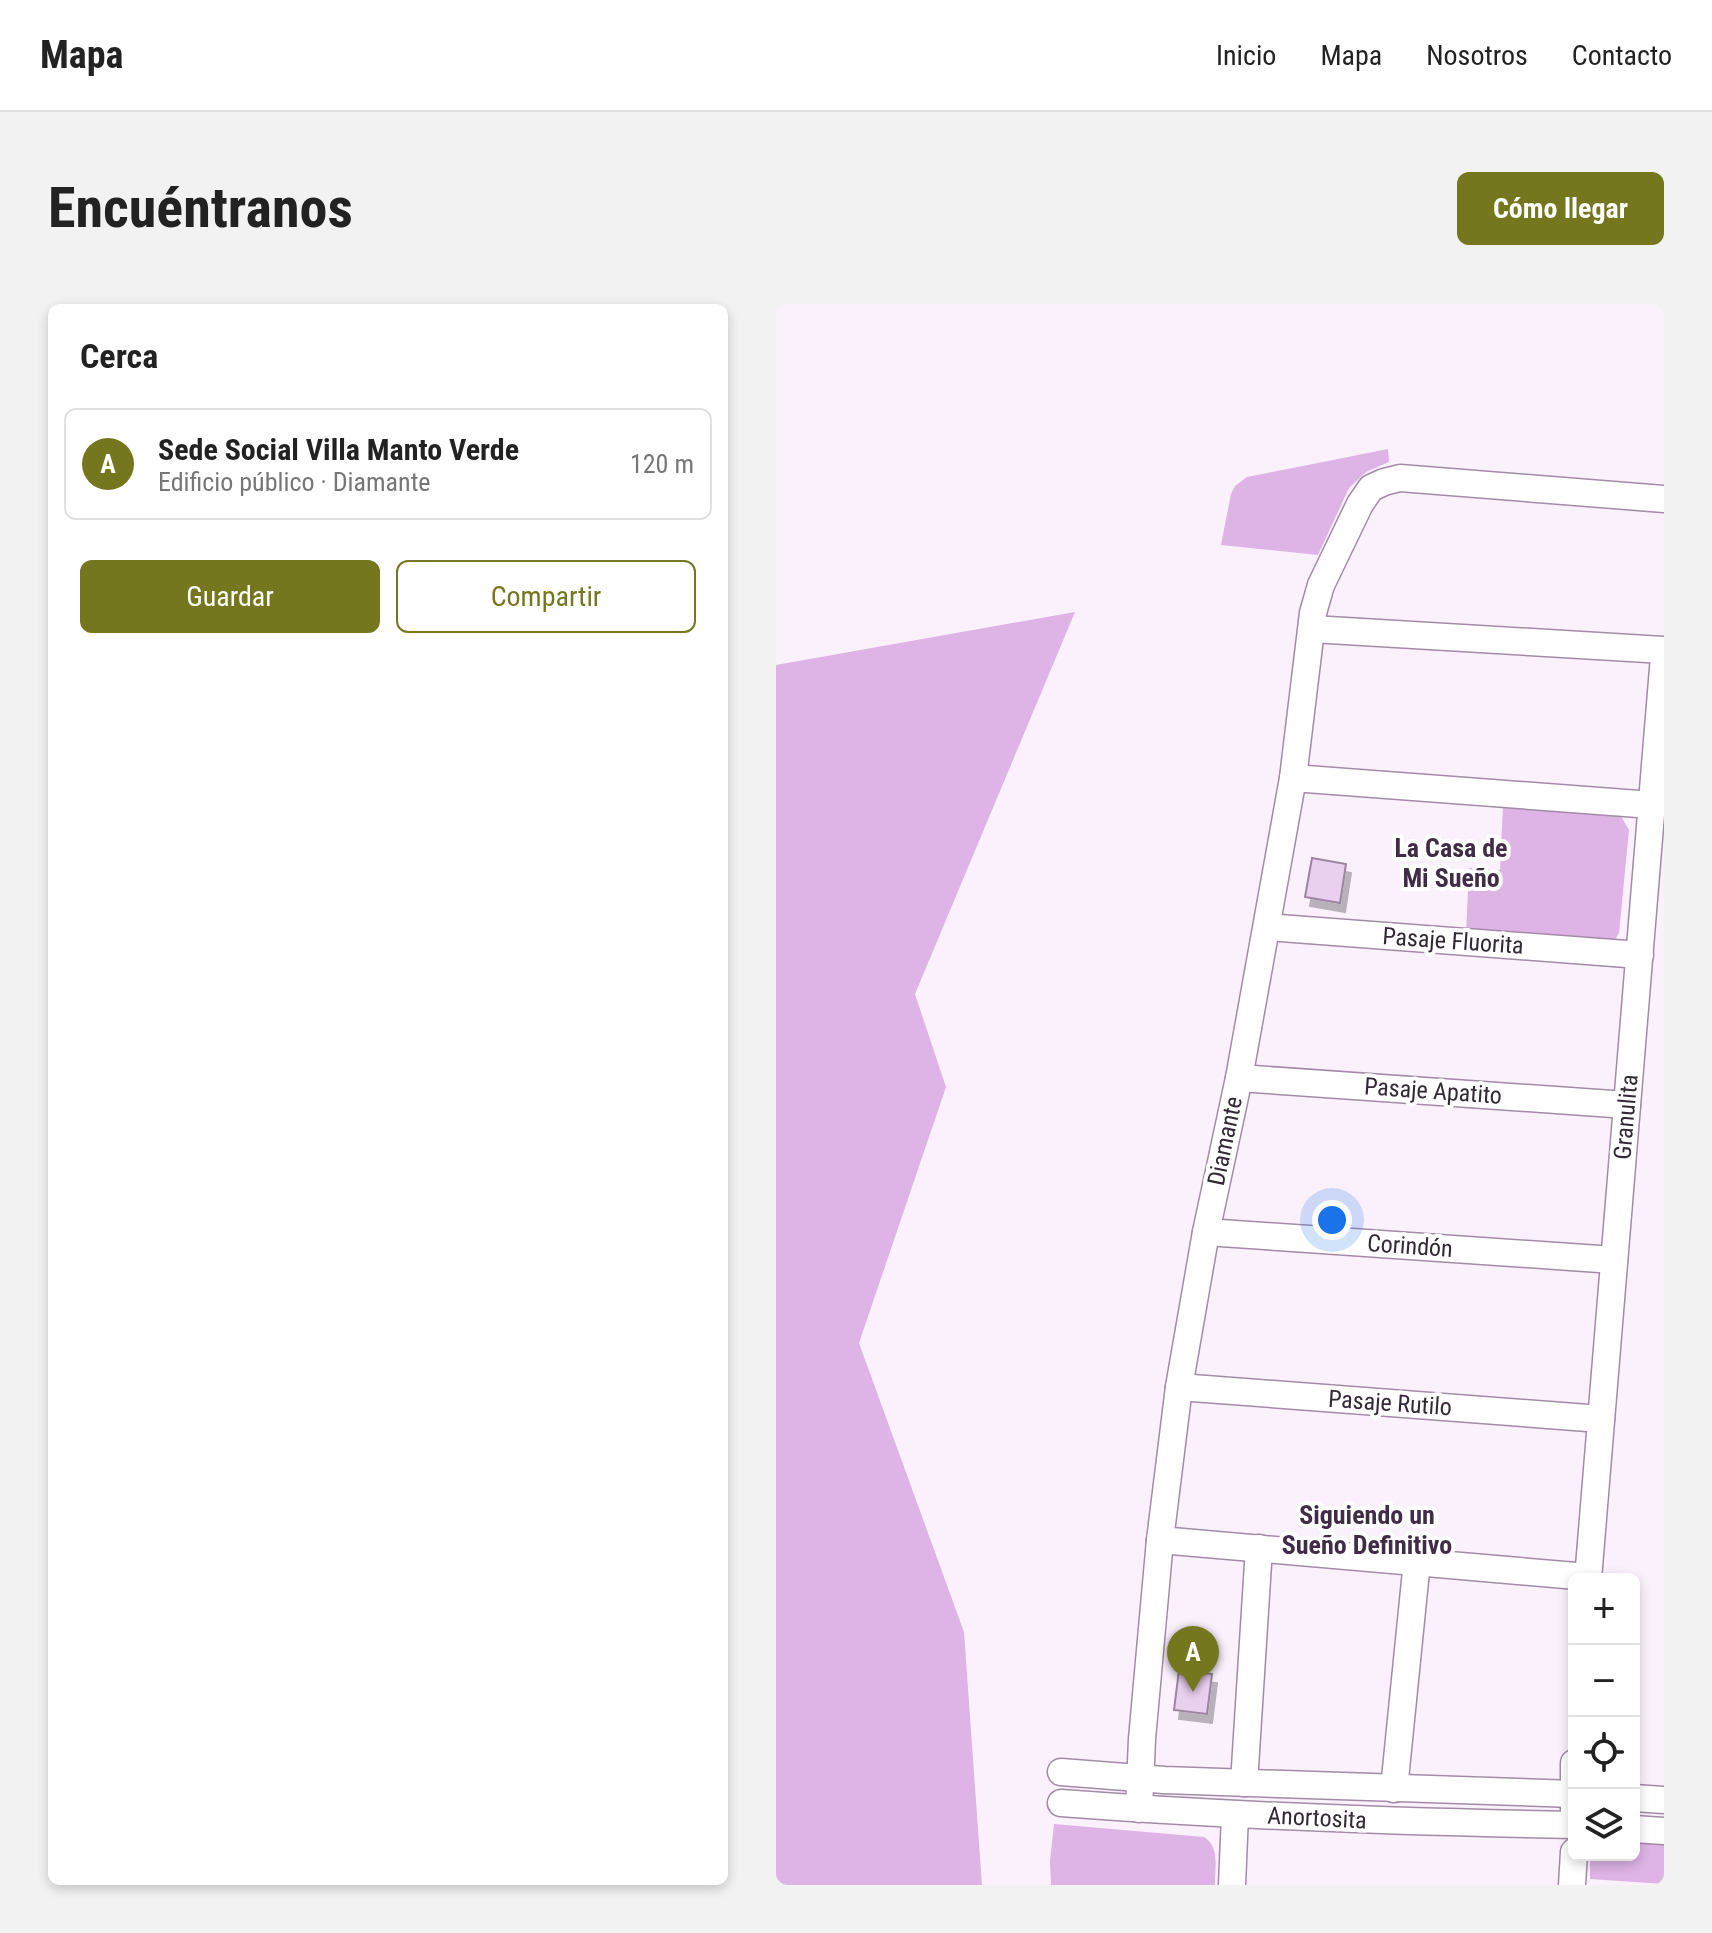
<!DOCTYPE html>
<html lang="es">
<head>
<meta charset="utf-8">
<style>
	:root { --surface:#fff; --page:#f2f2f2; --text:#222; --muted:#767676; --line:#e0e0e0; --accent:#75771f }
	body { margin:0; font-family:"Roboto Condensed",sans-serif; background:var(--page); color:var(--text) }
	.controls { position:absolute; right:24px; bottom:24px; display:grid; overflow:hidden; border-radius:12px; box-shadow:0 4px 12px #0003 }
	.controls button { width:72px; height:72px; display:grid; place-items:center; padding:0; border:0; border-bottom:2px solid var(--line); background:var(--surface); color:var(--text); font:40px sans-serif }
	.you { position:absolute; left:556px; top:916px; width:28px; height:28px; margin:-20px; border:6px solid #fff; border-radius:50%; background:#1a73e8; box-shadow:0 0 0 12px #1a73e833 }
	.badge { display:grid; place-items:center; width:52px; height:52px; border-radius:50%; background:var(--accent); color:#fff; font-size:26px; font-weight:700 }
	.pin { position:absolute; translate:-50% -66px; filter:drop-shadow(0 2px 4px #0008) }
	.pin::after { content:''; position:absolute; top:42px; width:28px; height:24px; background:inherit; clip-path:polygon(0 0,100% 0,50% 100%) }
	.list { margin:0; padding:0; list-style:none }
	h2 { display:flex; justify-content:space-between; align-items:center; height:104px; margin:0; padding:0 32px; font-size:34px }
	h2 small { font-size:26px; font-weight:400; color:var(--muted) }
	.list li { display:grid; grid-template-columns:52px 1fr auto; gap:24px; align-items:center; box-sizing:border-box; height:112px; margin:0 16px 16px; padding:0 16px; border:2px solid var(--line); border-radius:12px }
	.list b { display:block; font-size:30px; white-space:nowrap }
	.list p { margin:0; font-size:26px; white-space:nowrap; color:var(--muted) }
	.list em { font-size:26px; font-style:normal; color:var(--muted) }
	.actions { display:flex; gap:16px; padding:24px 32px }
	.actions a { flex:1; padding:18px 0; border:2px solid var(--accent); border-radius:12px; text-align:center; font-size:28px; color:var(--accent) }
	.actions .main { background:var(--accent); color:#fff }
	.icon { flex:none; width:44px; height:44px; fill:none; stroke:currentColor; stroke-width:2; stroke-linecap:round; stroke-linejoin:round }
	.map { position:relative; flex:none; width:888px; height:1581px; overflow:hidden; border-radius:12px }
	header { display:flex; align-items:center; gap:48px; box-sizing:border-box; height:112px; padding:0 40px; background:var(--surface); border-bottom:2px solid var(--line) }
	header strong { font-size:38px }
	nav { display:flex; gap:44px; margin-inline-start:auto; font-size:28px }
	.intro { display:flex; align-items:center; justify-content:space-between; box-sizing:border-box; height:192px; padding:0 48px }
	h1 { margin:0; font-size:56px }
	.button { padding:20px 36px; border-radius:12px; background:var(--accent); color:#fff; font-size:28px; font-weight:700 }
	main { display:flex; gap:48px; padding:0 48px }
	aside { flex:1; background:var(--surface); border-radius:12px; box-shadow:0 4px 12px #0003 }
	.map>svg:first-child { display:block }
</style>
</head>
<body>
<header>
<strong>Mapa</strong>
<nav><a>Inicio</a><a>Mapa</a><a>Nosotros</a><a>Contacto</a></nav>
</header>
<div class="intro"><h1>Encuéntranos</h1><a class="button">Cómo llegar</a></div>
<main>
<aside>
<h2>Cerca<small></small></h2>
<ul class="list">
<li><span class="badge">A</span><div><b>Sede Social Villa Manto Verde</b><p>Edificio público · Diamante</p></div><em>120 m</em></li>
</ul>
<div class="actions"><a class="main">Guardar</a><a>Compartir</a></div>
</aside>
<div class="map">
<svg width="888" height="1581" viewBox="0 0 888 1581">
	<defs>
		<filter id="shadow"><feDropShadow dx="5" dy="9" stdDeviation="0" flood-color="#0004"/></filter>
	</defs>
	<rect width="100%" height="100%" fill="#fbf1fd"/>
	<g fill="#deb3e6">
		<path d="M612 145 613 158 590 168 573 184 542 251 445 241 455 190 459 182 471 173Z"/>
		<path d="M299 308 139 690 170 783 83 1039 188 1328 206 1581H0V361Z"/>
		<path d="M727 501 845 512 853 526 843 629 838 637 690 631 693 564 724 566Z"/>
		<path d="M278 1520 428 1533C444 1543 439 1564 439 1581H275L274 1557Z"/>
		<path d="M858 1538 888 1540V1580L814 1575V1551H858Z"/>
	</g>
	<g fill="#e9d0ee" stroke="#9c85a1" stroke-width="2" filter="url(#shadow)">
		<path d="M536 554 570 560 564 599 529 593Z"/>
		<path d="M403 1366 436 1370 431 1410 398 1406Z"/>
	</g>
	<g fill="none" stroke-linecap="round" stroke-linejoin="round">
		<defs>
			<g id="minor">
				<path d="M536 325 888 346"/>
				<path d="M517 474 876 501"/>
				<path d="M491 623 864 651"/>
				<path d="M463 774 851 801"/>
				<path d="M430 928 838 956"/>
				<path d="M403 1083 825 1115"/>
				<path d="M384 1236 812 1273"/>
				<path d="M812 1275 888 352"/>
				<path d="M285 1468 388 1476 798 1490"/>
				<path d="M468 1479 483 1244"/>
				<path d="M618 1485 641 1257"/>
				<path d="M858 1494 888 1496"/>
				<path d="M285 1499C456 1512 627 1518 798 1521"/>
				<path d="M363 1505 366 1435 384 1236 403 1083 430 928 463 774 517 474 537 309 545 281 584 200 595 184 608 178 624 174 888 195"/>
				<path d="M798 1507V1459"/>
				<path d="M858 1525 888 1527"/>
				<path d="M456 1581 459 1511"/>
				<path d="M796 1581 798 1548"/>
			</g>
		</defs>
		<use href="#minor" stroke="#a38ba7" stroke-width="29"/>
		<use href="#minor" stroke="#fff" stroke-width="26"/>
	</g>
	<g text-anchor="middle" stroke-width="8" stroke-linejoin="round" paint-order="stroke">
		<g font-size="24" fill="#332935" stroke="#fff">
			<text transform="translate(677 637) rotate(4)" y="8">Pasaje Fluorita</text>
			<text transform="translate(657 787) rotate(4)" y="8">Pasaje Apatito</text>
			<text transform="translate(850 813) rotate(-85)" y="8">Granulita</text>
			<text transform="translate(449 837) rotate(-78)" y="8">Diamante</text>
			<text transform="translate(634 942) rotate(4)" y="8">Corindón</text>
			<text transform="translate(614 1099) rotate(4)" y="8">Pasaje Rutilo</text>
			<text transform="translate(541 1514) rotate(3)" y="8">Anortosita</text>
		</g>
		<g font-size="26" font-weight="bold" fill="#402c44" stroke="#fff">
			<text x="675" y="553">La Casa de<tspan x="675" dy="30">Mi Sueño</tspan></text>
			<text x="591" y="1220">Siguiendo un<tspan x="591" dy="30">Sueño Definitivo</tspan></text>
		</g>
	</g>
</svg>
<div class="controls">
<button>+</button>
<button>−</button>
<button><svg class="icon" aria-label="locate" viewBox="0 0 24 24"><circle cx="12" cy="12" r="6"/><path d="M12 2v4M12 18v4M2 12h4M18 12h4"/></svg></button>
<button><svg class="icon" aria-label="layers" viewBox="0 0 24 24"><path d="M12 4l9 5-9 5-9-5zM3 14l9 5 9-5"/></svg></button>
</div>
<div class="you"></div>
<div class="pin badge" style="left:417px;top:1388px">A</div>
</div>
</main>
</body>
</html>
